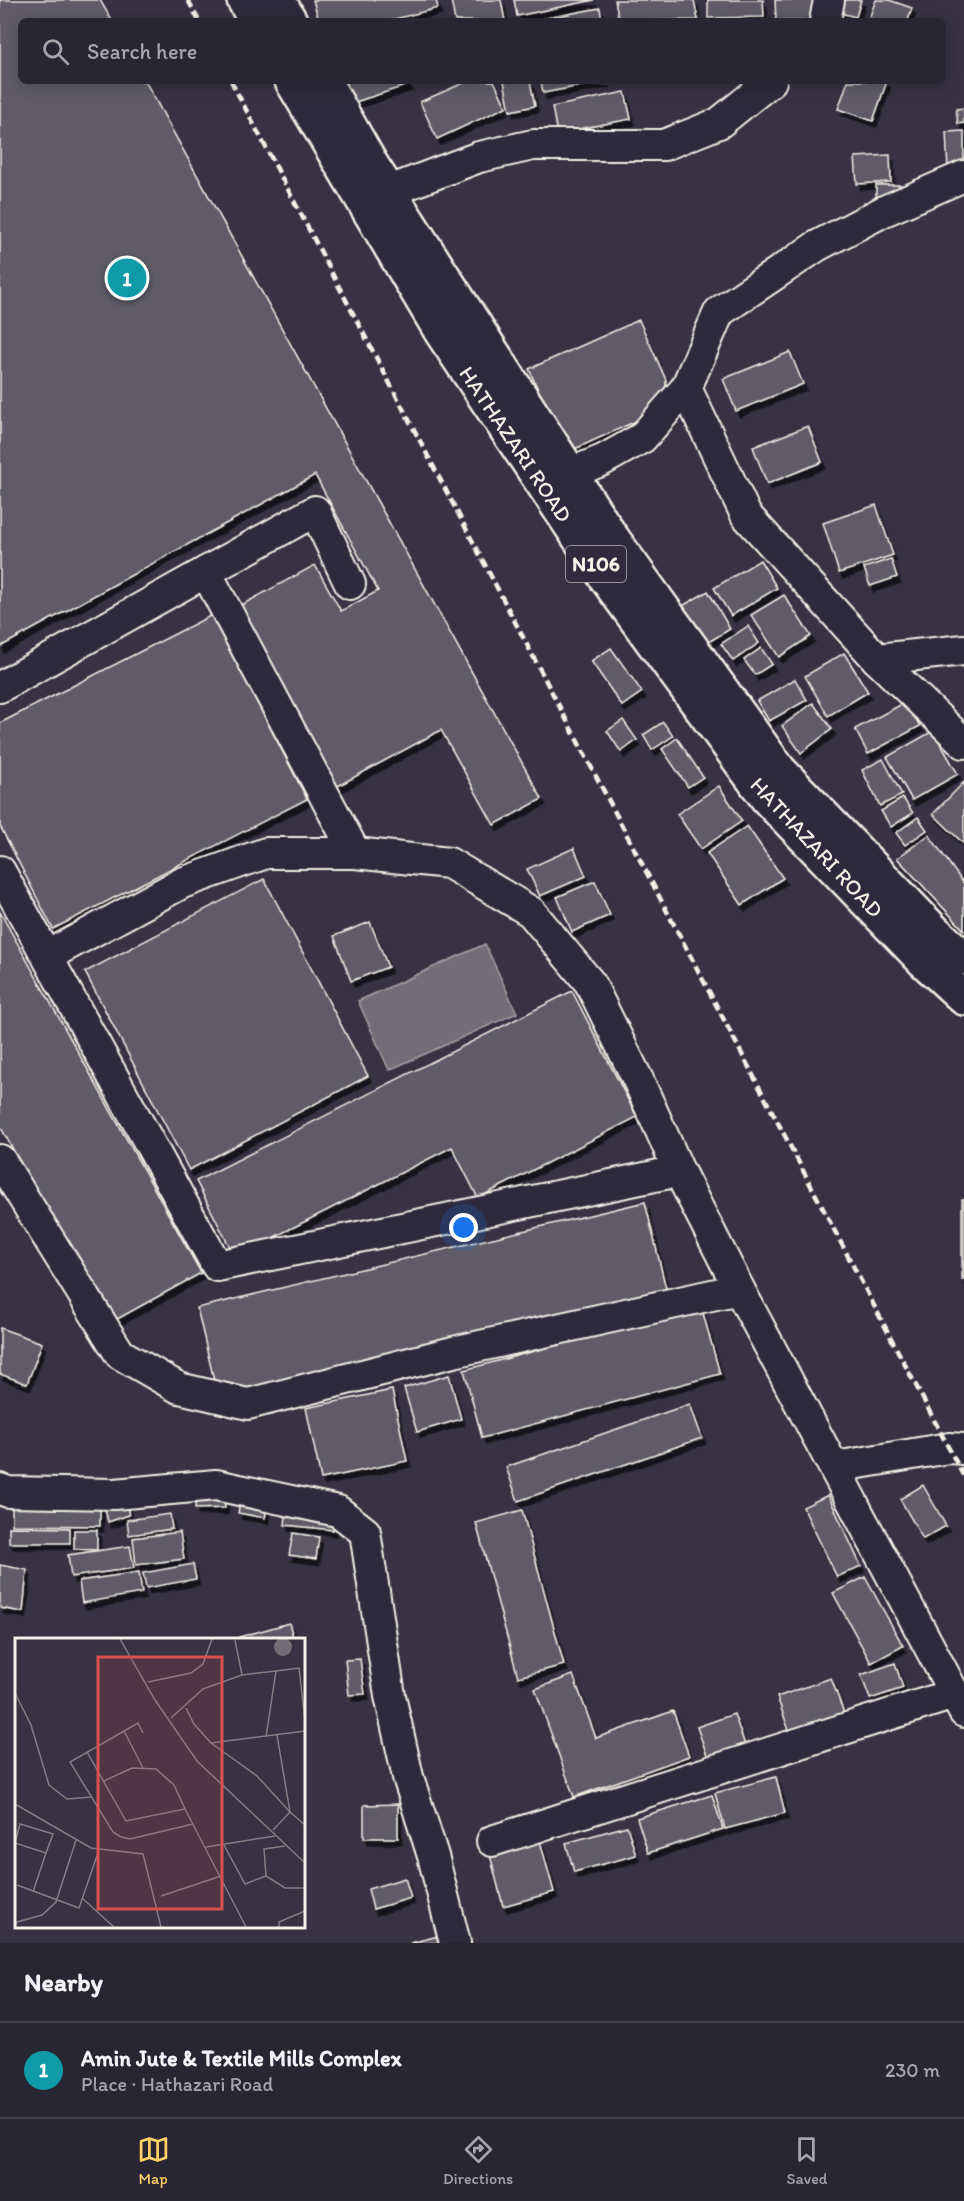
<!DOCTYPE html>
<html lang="en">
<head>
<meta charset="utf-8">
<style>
	:root { --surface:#292633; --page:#35323f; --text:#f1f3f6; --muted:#a5a5ac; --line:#45434e; --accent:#ffd166 }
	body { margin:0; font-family:Itim,sans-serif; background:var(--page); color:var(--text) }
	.you { position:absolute; left:464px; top:1228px; width:21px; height:21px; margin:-15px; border:4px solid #fff; border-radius:50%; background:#1a73e8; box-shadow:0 0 0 9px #1a73e833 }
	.badge { display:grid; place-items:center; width:39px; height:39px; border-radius:50%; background:var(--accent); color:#fff; font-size:20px; font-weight:700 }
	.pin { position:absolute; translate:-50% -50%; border:3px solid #fff; box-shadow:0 2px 6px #0006 }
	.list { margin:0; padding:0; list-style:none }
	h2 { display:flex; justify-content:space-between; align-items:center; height:78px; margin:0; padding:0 24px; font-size:26px }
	h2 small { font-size:20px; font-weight:400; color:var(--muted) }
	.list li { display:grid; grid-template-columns:39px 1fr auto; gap:18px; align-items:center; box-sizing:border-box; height:96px; padding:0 24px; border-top:2px solid var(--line) }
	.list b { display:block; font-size:22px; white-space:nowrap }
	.list p { margin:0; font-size:20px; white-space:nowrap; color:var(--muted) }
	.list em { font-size:20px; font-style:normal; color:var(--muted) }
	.icon { flex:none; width:33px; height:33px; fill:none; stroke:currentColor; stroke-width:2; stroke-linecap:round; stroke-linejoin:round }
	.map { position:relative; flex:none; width:964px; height:1943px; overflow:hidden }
	.search { position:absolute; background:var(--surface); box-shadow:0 3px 15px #0003; left:18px; right:18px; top:18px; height:66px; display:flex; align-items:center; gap:15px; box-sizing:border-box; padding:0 21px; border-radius:9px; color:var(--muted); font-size:22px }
	.sheet { height:174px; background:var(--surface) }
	nav { display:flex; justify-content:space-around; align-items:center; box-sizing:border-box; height:84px; border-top:2px solid var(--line); background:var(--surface); font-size:16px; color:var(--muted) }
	nav a { display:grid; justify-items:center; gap:3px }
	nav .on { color:var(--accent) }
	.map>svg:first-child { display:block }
</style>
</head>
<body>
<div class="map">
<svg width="964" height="1943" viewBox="0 0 964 1943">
	<defs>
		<filter id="shadow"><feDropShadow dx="3.5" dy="6" stdDeviation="0" flood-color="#0009"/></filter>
	</defs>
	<rect width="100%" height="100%" fill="#373244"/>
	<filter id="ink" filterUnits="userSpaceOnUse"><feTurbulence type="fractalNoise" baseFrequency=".0167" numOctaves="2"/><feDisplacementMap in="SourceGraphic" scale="12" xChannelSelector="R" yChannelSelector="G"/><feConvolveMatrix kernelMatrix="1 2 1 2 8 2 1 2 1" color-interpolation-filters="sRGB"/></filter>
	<g filter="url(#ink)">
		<path fill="#726e77" stroke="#a6a2a4" stroke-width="1.5" d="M485 944 517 1013 389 1070 358 1001Z"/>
		<g fill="#5f5c67" stroke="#f4f1e8" stroke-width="1.5" filter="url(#shadow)">
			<path d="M0 0H100L112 21H21V81H145L542 799 494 825 441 730 336 787 236 608 315 565 341 611 378 591 315 475 0 647Z"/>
			<path d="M313 0H436L438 8 387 21H319Z"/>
			<path d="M451 0H501L505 21H455Z"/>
			<path d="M514 0H594L517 16Z"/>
			<path d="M615 0H694L698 20 619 21Z"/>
			<path d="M708 0H763L764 17 708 18Z"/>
			<path d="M775 0H826L819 21H776Z"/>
			<path d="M836 0H861L856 17 833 11Z"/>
			<path d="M876 0H889L912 8 908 21H868Z"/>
			<path d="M600 8 602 21H531Z"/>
			<path d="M341 81H407L408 85 349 104Z"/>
			<path d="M468 81H494L506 107 437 139 420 102Z"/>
			<path d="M504 81H530L535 106 510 111Z"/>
			<path d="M541 81H607L543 93Z"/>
			<path d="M848 81H887L873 121 838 109Z"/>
			<path d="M625 92 631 119 557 133 552 107Z"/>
			<path d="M964 108V123L958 124 956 109Z"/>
			<path d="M964 131V170L948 171 946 132Z"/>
			<path d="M890 155 891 182 857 184 855 157Z"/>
			<rect x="876" y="185" width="26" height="12"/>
			<path d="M639 320 666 380 665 408 566 453 529 369Z"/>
			<path d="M790 352 803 384 736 411 723 379Z"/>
			<path d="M808 426 822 462 767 484 753 447Z"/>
			<path d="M876 505 893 555 839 573 823 523Z"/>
			<path d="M891 559 897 577 870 586 864 568Z"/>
			<path d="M760 560 777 588 731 616 714 588Z"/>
			<path d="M708 591 730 629 702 646 679 608Z"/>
			<path d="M784 595 811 636 779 657 751 615Z"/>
			<path d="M212 615 307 799 53 929 0 826V723Z"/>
			<path d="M748 626 759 643 733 661 721 644Z"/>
			<path d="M611 648 642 692 622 706 591 661Z"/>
			<path d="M761 648 772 664 755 675 744 660Z"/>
			<path d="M844 653 868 692 828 716 805 676Z"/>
			<path d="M795 679 807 700 769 721 757 701Z"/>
			<path d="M906 702 920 726 868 754 855 729Z"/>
			<path d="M813 703 832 729 801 753 782 726Z"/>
			<path d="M623 720 637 740 621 752 607 731Z"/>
			<path d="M663 722 673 736 652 750 643 735Z"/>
			<path d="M933 731 958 774 912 800 887 757Z"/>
			<path d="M677 738 703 777 688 787 662 749Z"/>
			<path d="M883 759 902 795 880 806 862 770Z"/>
			<path d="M964 782V844L933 814Z"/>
			<path d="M719 786 742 821 701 849 677 814Z"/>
			<path d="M903 798 913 813 891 827 881 811Z"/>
			<path d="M918 817 927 830 905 845 896 833Z"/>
			<path d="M747 826 783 878 742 905 707 853Z"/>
			<path d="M929 835 964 884V930L897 858Z"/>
			<path d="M574 848 586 876 540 896 527 869Z"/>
			<path d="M264 879 368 1076 189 1170 85 972Z"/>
			<path d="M595 881 610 915 572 932 557 897Z"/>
			<path d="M0 912 201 1273 110 1323 0 1126Z"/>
			<path d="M370 922 388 967 351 981 334 936Z"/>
			<path d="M572 991 637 1117 478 1198 452 1147 235 1257 196 1181Z"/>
			<rect x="962" y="1199" width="2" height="81"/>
			<path d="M645 1202 670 1305 221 1410 197 1308Z"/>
			<path d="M701 1306 720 1374 482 1438 464 1370Z"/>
			<path d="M0 1328 42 1343 27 1384 0 1374Z"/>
			<path d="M449 1375 461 1419 417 1432 404 1388Z"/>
			<path d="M392 1390 407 1461 321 1479 306 1408Z"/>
			<path d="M690 1404 702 1438 518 1501 506 1467Z"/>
			<path d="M923 1485 946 1526 923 1539 900 1499Z"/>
			<path d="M224 1487 225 1508 195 1509 196 1490Z"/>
			<path d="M242 1491 269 1496 265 1518 238 1513Z"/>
			<path d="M12 1494 100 1495V1526L12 1525Z"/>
			<path d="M828 1495 861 1566 837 1577 803 1507Z"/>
			<path d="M126 1502 129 1515 108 1522 105 1509Z"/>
			<path d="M287 1506 335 1511 333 1530 285 1525Z"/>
			<path d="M522 1510 564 1665 518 1677 476 1523Z"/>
			<path d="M170 1514 172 1529 129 1535 127 1520Z"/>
			<path d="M9 1527 70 1528V1543H9Z"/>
			<path d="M74 1530H97V1550L74 1549Z"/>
			<path d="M180 1532 184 1559 136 1565 133 1538Z"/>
			<path d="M293 1533 319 1537 316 1559 289 1555Z"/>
			<path d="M130 1546 134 1568 71 1577 68 1555Z"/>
			<path d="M193 1564 196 1579 146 1588 143 1573Z"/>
			<path d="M0 1565 27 1570 23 1612 0 1608Z"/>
			<path d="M139 1572 142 1593 82 1603 79 1581Z"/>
			<path d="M865 1577 903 1646 871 1663 833 1593Z"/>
			<path d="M289 1623 294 1640H240L239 1637Z"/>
			<path d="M360 1659 365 1694 349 1695 345 1660Z"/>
			<path d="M895 1663 903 1688 870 1699 861 1675Z"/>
			<path d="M573 1675 596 1738 673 1711 689 1756 574 1797 535 1689Z"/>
			<path d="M831 1678 844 1713 790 1733 777 1697Z"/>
			<path d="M734 1714 745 1745 708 1758 697 1727Z"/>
			<path d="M776 1777 785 1813 725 1829 715 1793Z"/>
			<path d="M712 1795 723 1829 648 1853 637 1818Z"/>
			<path d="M398 1804V1838H364V1805Z"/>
			<path d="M627 1826 636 1855 574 1872 566 1843Z"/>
			<path d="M540 1841 554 1892 503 1906 490 1855Z"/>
			<path d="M405 1878 411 1898 373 1909 368 1889Z"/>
			<path d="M447 1934 449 1943H410Z"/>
		</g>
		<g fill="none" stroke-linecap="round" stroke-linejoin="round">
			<defs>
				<g id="minor">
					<path d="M825 21 829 0"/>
					<path d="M389 193 400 187 479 157 533 145H664L719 123 771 81"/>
					<path d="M686 388 746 515 877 659 964 650"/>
					<path d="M571 473 603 460 642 438 686 388 719 312 817 246 884 211 964 176"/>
					<path d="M206 572 355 853"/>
					<path d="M877 659 964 743"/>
					<path d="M0 687 315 511 350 584"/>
					<path d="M0 871 217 1266 679 1171 639 1082 590 983 531 912 449 863 355 853H266L182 883 47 956"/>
					<path d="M0 1160 120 1354 179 1388 248 1404 453 1352 739 1289"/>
					<path d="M679 1171 739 1289 964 1712"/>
					<path d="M835 1467 949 1448 964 1449"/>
					<path d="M0 1489 8 1492 114 1494 216 1485 338 1511 365 1532 390 1696 408 1777 433 1856 455 1943"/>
					<path d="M492 1841 954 1694"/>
				</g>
				<g id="trunk">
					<path d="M244 0 256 21"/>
					<path d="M278 0 290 21"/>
					<path d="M292 81 442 333 606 578 767 798 925 962 964 998"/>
					<path d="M324 81 371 164 610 535 779 770 933 930 964 958"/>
				</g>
			</defs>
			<use href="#minor" stroke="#f4f1e8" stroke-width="34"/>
			<use href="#trunk" stroke="#f4f1e8" stroke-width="38"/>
			<use href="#minor" stroke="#2f2a3d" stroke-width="30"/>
			<use href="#trunk" stroke="#2f2a3d" stroke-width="33"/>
			<g stroke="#f4f1e8" stroke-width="4.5" stroke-dasharray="9 4.5" stroke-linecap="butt">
				<path d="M188 0 199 21"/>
				<path d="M231 81 964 1477"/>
			</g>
		</g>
	</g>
	<g text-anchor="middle" stroke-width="4.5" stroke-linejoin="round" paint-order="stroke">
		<rect fill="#2f2a3d" stroke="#b9b5b5" stroke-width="1.5" x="566" y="546" width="60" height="36" rx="4.5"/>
		<g font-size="21" font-weight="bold" fill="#f4f1e8">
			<text x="596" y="571">N106</text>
		</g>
		<g font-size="22" fill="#f4f1e8" stroke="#2f2a3d">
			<text transform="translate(516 444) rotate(56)" y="8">HATHAZARI ROAD</text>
			<text transform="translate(817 847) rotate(47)" y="8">HATHAZARI ROAD</text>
		</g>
	</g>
	<g transform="translate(15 1638)">
		<rect width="290" height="290" fill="#373244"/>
		<path d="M259 9a9 9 0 1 1 18 0a9 9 0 1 1-18 0Z" fill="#726e77"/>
		<path fill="none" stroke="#837e86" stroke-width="1.5" d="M105 1 140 62 182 123 290 225M227 37 261 33M133 44 176 35 188 26 197 1M0 55 16 87 34 147 52 161 76 159M171 70 179 86 196 105 290 93M156 80 188 51 227 37 220 2M109 93 128 130M128 95 123 85 55 124 98 194 106 199 115 201 178 186M262 97 275 174 290 187M251 99 261 33 284 30 290 83M196 105 242 138 275 174 258 192M72 114 111 183 170 171 159 147 141 131 117 130 89 143M0 166 76 210 128 216 146 289M170 171 231 289M209 207 230 246 251 238M270 208 249 211 251 238 270 250H290M191 209 260 198M2 247 64 270 84 212M18 254 31 215 38 196 5 186 0 205 31 215M146 258 206 238M67 260 99 289M0 288 2 284 27 277 41 264 61 202M264 289V284L290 273"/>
		<path fill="#dc504e" fill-opacity="0.15" stroke="#dc504e" stroke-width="3" d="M83 19H207V271H83Z"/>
		<rect width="290" height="290" fill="none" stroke="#f4f1e8" stroke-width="3"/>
	</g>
</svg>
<div class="you"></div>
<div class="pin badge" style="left:127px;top:278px;background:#0f9aa8">1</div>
<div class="search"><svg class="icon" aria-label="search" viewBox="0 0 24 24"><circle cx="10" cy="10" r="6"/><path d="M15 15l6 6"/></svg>Search here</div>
</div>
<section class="sheet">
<h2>Nearby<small></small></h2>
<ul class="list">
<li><span class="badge" style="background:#0f9aa8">1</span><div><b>Amin Jute &amp; Textile Mills Complex</b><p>Place · Hathazari Road</p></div><em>230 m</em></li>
</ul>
</section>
<nav>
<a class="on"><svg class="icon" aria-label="map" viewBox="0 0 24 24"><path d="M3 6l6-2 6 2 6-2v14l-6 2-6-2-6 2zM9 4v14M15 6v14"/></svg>Map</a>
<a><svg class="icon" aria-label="directions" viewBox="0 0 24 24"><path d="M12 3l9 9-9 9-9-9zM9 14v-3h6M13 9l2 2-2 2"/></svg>Directions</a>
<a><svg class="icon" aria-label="saved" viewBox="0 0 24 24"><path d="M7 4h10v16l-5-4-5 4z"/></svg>Saved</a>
</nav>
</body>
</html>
